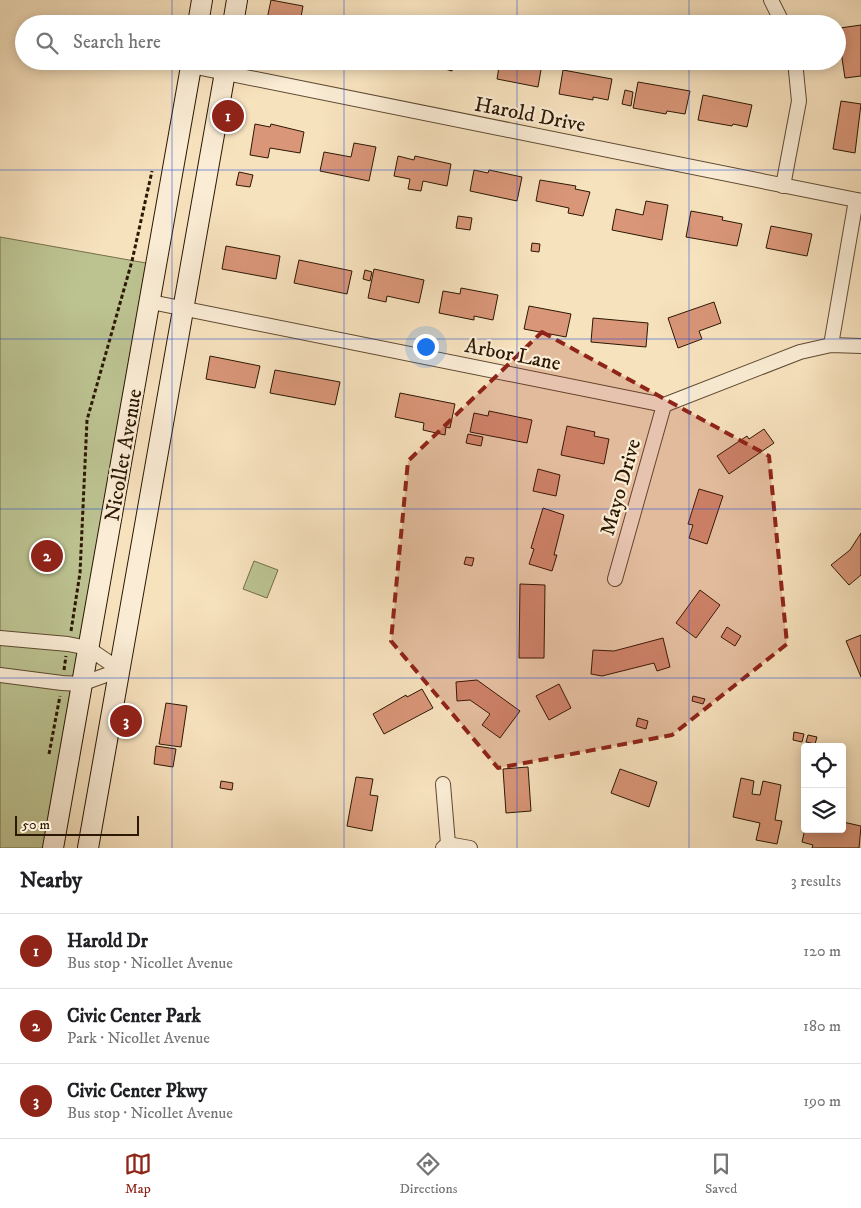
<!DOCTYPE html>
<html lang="en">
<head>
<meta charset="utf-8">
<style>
	:root { --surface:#fff; --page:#f2f2f2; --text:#202124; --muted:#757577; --line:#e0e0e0; --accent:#8f2418 }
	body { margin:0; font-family:"IM FELL DW Pica",serif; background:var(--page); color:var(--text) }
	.controls { position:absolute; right:15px; bottom:15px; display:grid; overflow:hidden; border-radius:5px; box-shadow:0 2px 12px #0003 }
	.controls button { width:45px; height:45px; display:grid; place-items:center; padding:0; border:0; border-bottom:1px solid var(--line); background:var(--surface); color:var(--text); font:25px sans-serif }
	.scale { position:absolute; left:15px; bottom:12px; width:124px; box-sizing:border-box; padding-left:5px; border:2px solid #2c1803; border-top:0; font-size:14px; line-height:18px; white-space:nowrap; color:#2c1803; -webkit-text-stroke:4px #faecd5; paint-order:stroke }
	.you { position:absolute; left:425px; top:346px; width:18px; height:18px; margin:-12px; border:4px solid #fff; border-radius:50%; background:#1a73e8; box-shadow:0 0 0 8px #1a73e833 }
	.badge { display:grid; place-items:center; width:32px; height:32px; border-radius:50%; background:var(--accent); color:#fff; font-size:16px; font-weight:700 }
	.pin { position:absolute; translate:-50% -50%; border:2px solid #fff; box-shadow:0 1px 5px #0006 }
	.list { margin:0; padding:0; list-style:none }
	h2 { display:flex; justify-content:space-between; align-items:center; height:65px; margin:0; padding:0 20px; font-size:21px }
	h2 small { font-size:16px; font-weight:400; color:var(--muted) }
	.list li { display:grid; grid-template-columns:32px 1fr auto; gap:15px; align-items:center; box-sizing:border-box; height:75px; padding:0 20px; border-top:1px solid var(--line) }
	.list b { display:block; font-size:19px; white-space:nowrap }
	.list p { margin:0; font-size:16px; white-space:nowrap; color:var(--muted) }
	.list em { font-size:16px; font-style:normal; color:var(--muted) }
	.icon { flex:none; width:28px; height:28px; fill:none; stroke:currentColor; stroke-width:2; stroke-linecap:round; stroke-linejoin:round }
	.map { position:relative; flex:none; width:861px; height:848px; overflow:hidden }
	.search { position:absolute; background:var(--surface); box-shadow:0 2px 12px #0003; left:15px; right:15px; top:15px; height:55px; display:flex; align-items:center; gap:12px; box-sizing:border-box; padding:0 18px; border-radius:28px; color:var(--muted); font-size:19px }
	.sheet { height:290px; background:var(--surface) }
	nav { display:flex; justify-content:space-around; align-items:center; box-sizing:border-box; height:70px; border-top:1px solid var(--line); background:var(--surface); font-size:14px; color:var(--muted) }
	nav a { display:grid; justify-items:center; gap:2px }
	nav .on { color:var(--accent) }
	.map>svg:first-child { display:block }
</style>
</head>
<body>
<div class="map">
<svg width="861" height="848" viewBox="0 0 861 848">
	<rect width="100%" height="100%" fill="#f7e2be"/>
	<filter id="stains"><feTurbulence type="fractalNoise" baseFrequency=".004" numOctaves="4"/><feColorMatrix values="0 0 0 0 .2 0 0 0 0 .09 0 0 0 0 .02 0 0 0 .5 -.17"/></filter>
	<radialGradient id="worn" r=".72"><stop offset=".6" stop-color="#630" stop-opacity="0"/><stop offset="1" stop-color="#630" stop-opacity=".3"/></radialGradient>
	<g fill="#bcc391" stroke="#746e4a">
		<path d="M0 237 146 263 43 848H0Z"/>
		<path d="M254 561 278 570 267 598 243 589Z"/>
	</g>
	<g fill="#d99678" stroke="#2c1803">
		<path d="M271 0 303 6 301 17 323 22 322 24H266Z"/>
		<path d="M861 25V76L845 78 840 45H843L840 28Z"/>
		<path d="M416 61H476L474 69 453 66 452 71Z"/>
		<path d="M500 61H530L542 64 538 87 497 79Z"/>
		<path d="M563 70 612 79 608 100 593 97V100L559 94Z"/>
		<path d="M638 82 690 91 685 114 667 111 666 114 633 108Z"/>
		<path d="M625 90 633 92 631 106 622 104Z"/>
		<path d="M703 95 752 105 747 127 733 124 732 126 698 120Z"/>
		<path d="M841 101 861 104 855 153 833 149Z"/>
		<path d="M255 124 270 127 271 124 304 132 300 153 270 148 268 158 250 155Z"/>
		<path d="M354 143 376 147 369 181 320 171 324 152 351 157Z"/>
		<path d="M398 156 414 160 415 156 451 164 447 186 423 181 421 191 408 189 410 179 394 176Z"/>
		<path d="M474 170 488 173 489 170 522 177 517 201 470 191Z"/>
		<path d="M239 172 253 175 250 187 236 185Z"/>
		<path d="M540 180 576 186 575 189 590 192 583 216 568 213 569 208 536 201Z"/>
		<path d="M646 201 668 205 662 240 612 230 616 209 643 215Z"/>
		<path d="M691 211 723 217 722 220 742 224 737 246 686 237Z"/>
		<path d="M458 216 472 218 470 230 456 228Z"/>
		<path d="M771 226 812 234 807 256 766 248Z"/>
		<path d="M532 243 540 244 539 252 531 251Z"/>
		<path d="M226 246 280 256 276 279 222 269Z"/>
		<path d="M299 260 352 271 347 294 294 283Z"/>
		<path d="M374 269 424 280 419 303 387 296 386 302 368 298Z"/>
		<path d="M365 270 372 272 370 281 363 279Z"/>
		<path d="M461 288 498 295 493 320 474 316V320L439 313 443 291 460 294Z"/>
		<path d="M714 302 721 323 699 331 702 339 678 348 668 318Z"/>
		<path d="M529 306 571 314 566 337 524 329Z"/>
		<path d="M593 318 648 323 646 347 591 342Z"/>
		<path d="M210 356 260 366 255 388 206 379Z"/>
		<path d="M275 370 340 382 335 405 270 393Z"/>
		<path d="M400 393 455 404 450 428 446 427 445 435 423 430 424 423 395 417Z"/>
		<path d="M489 411 532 420 527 443 470 432 474 413 488 416Z"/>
		<path d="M567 426 595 432 594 436 609 439 604 464 561 455Z"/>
		<path d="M764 429 774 443 729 474 717 456 747 436 749 439Z"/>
		<path d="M468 434 483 437 481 446 466 443Z"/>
		<path d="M538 469 560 475 556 496 533 491Z"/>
		<path d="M699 489 723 496 707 544 689 538 693 525 688 524Z"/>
		<path d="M543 508 564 515 554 555H557L552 571 529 564 534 549 531 548Z"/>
		<path d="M861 533V575L849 585 831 565 850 550Z"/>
		<path d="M466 557 474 558 472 566 464 564Z"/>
		<path d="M520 584 545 585 544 658H519Z"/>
		<path d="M700 590 720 605 696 638 676 623Z"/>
		<path d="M727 627 741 636 735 646 721 637Z"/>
		<path d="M861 635V677L846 641Z"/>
		<path d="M663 638 670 667 657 671 654 663 602 676 591 674 593 650 614 651Z"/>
		<path d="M477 680 520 711 500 738 482 725 490 714 470 700 457 701 456 682Z"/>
		<path d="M559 684 571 708 549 720 536 696Z"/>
		<path d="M422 689 433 708 384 734 373 714 406 695 407 697Z"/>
		<path d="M693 696 705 699 703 704 692 701Z"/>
		<path d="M166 703 187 706 181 747 159 744Z"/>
		<path d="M638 718 648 721 646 729 636 726Z"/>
		<path d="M794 732 804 734 802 742 793 740Z"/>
		<path d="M808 735 817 737 815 744 806 742Z"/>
		<path d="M156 746 176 749 173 767 154 764Z"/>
		<path d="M528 767 531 811 506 813 503 769Z"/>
		<path d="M620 769 657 782 649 807 611 793Z"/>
		<path d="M356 777 373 779 370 795 378 796 372 831 347 826Z"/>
		<path d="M741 778 754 781 752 794 760 795 763 781 781 785 775 820 782 821 777 844 756 840 760 823 733 817Z"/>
		<path d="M221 781 233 783 232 790 220 788Z"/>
		<path d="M843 822 861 826 859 848H812L813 845 802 842 805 829 841 830 842 829Z"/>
	</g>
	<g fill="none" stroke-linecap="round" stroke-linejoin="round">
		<defs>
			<g id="street">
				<path d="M771 0 783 24"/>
				<path d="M191 66 861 201"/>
				<path d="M783 186 799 101 795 61"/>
				<path d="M151 302 664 405 800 352 831 345 861 346"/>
				<path d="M831 345 856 200"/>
				<path d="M615 579 664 405"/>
				<path d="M0 638 68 644 88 648 120 670"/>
				<path d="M0 675 62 683 81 684 120 670"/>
				<path d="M443 784 448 844"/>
				<path d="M443 848 448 844 470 848"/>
			</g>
			<g id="secondary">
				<path d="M198 24 202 0"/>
				<path d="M233 24 237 0"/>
				<path d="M53 848 192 61"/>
				<path d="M88 848 227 61"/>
			</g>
		</defs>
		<use href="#street" stroke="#5f4a32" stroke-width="16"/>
		<use href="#secondary" stroke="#2c1803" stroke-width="22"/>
		<g stroke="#2c1803" stroke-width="3" stroke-dasharray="4 2.5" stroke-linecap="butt">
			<path d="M71 631 80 573 87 420 132 261 152 171"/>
			<path d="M64 670 66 656"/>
			<path d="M49 754 60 696"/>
		</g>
		<use href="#street" stroke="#faecd5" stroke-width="14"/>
		<use href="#secondary" stroke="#faecd5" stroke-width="20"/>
	</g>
	<path fill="#8f2418" fill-opacity="0.2" stroke="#8f2418" stroke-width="4" stroke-dasharray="10 6" stroke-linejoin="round" d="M542 332 769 456 787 644 672 735 498 768 391 641 408 461Z"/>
	<path fill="none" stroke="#1d4ed8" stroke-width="1" stroke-opacity="0.55" d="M172 0V24M344 0V24M517 0V24M689 0V24M172 61V848M344 61V848M517 61V848M689 61V848M0 170H861M0 339H861M0 509H861M0 678H861"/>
	<g text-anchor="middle" stroke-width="4.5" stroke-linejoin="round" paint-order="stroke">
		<g font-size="21" fill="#2c1803" stroke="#faecd5">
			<text transform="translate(530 114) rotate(11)" y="7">Harold Drive</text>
			<text transform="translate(513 354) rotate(11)" y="7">Arbor Lane</text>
			<text transform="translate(123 455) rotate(-80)" y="7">Nicollet Avenue</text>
			<text transform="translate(620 487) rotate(-74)" y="7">Mayo Drive</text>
		</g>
	</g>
	<rect width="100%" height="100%" filter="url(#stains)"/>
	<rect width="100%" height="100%" fill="url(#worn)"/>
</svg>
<div class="controls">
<button><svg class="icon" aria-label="locate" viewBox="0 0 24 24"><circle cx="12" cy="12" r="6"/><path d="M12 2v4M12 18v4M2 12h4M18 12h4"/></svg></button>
<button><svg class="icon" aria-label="layers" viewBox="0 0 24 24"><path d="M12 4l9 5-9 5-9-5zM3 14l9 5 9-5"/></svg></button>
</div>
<div class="scale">50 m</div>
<div class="you"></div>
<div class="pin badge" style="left:228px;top:116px">1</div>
<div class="pin badge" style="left:47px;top:556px">2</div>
<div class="pin badge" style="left:126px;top:721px">3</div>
<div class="search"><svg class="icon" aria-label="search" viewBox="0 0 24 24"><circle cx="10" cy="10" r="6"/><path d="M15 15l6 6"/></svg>Search here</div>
</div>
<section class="sheet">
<h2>Nearby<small>3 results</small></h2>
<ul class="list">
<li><span class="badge">1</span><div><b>Harold Dr</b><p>Bus stop · Nicollet Avenue</p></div><em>120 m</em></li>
<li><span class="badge">2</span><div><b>Civic Center Park</b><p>Park · Nicollet Avenue</p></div><em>180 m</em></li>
<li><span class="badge">3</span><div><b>Civic Center Pkwy</b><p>Bus stop · Nicollet Avenue</p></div><em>190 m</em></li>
</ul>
</section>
<nav>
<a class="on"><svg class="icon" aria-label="map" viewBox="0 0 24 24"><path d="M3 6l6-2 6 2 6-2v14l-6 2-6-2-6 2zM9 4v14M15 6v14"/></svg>Map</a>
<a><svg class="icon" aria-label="directions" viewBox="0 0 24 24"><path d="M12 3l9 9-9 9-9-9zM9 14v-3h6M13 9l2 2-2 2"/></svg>Directions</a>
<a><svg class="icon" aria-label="saved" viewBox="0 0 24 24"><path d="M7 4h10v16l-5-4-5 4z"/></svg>Saved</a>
</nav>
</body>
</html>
